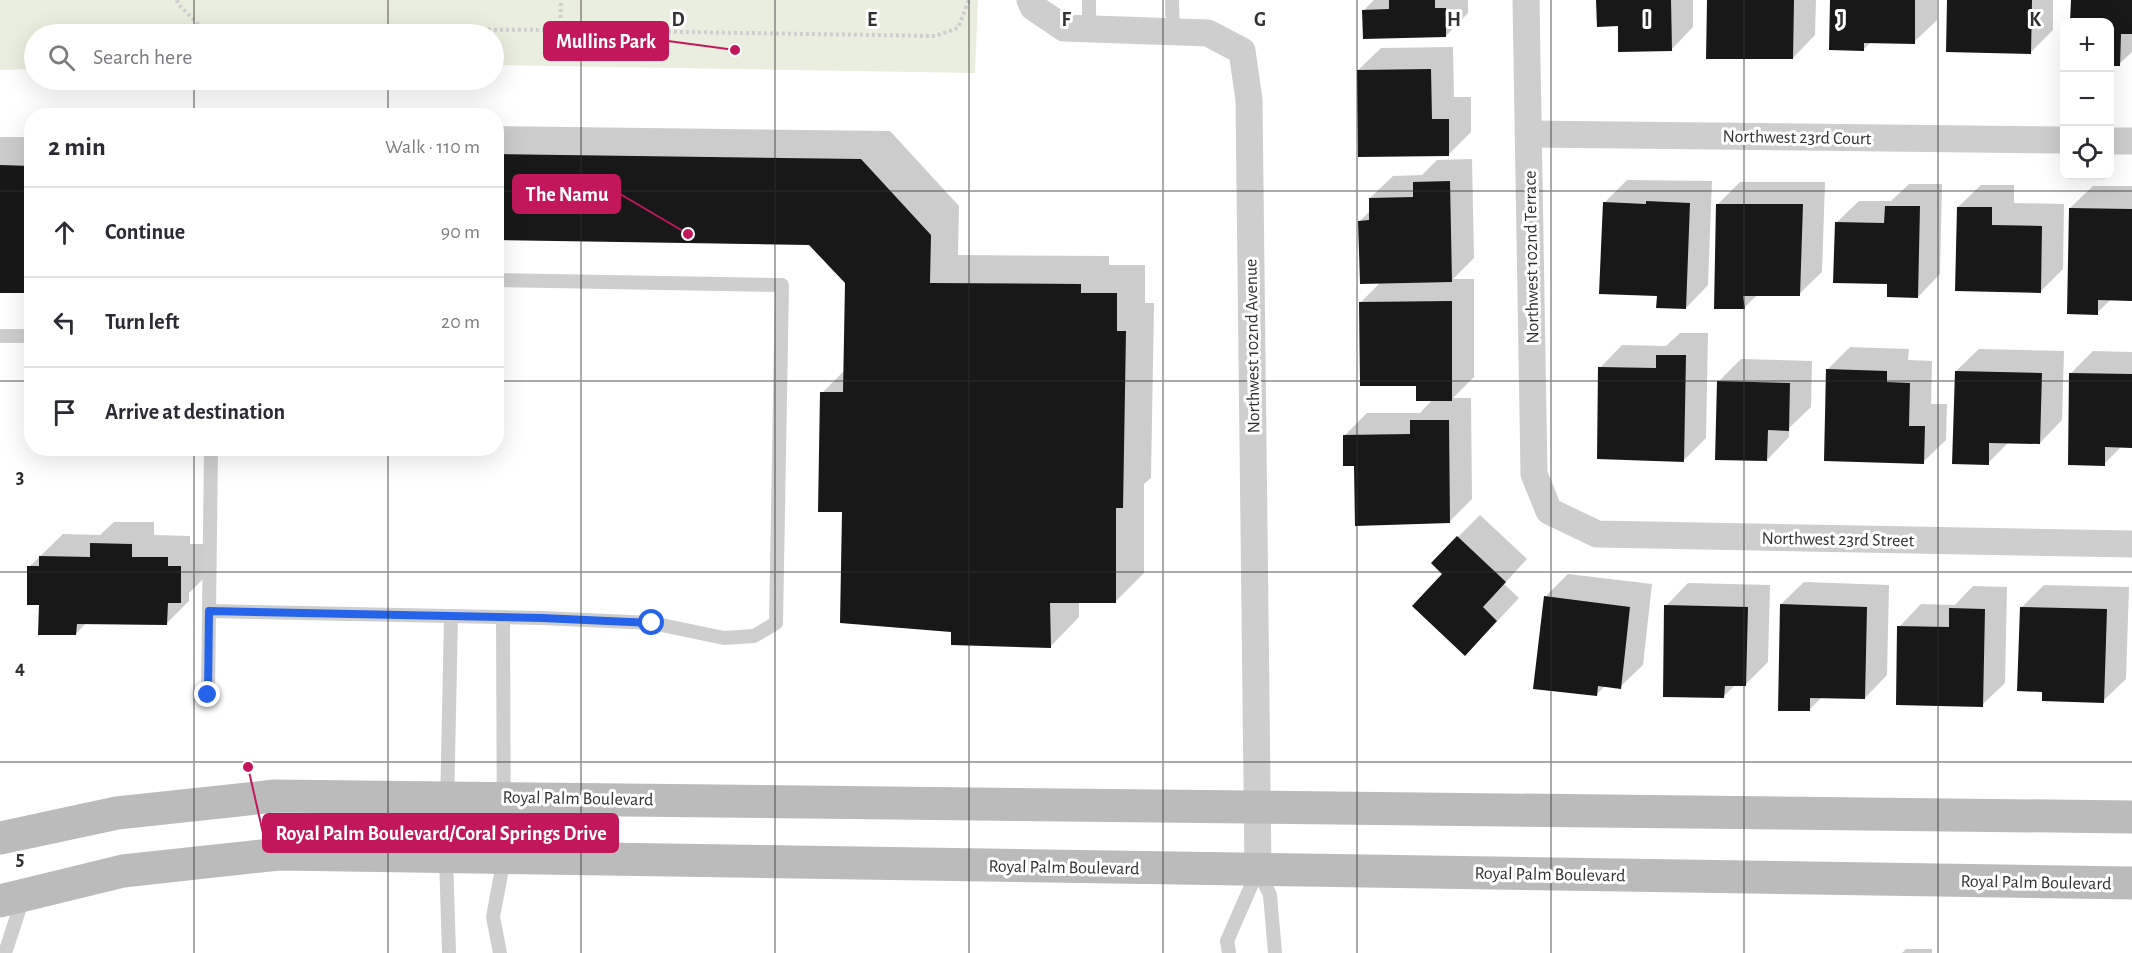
<!DOCTYPE html>
<html lang="en">
<head>
<meta charset="utf-8">
<style>
	:root { --surface:#fff; --page:#f2f2f3; --text:#2b2b33; --muted:#7c7c81; --line:#e1e1e2 }
	body { margin:0; font-family:"Alegreya Sans",sans-serif; background:var(--page); color:var(--text) }
	.controls { position:absolute; right:18px; top:18px; display:grid; overflow:hidden; border-radius:12px; box-shadow:0 6px 24px #0002 }
	.controls button { width:54px; height:54px; display:grid; place-items:center; padding:0; border:0; border-bottom:2px solid var(--line); background:var(--surface); color:var(--text); font:30px sans-serif }
	.stop { position:absolute; width:18px; height:18px; margin:-14px; border:4px solid #2563eb; border-radius:50%; background:#fff }
	.stop.end { background:#2563eb; border-color:#fff; box-shadow:0 2px 6px #0008 }
	.list { margin:0; padding:0; list-style:none }
	h2 { display:flex; justify-content:space-between; align-items:center; height:78px; margin:0; padding:0 24px; font-size:26px }
	h2 small { font-size:20px; font-weight:400; color:var(--muted) }
	.list li { display:grid; grid-template-columns:39px 1fr auto; gap:18px; align-items:center; box-sizing:border-box; height:90px; padding:0 24px; border-top:2px solid var(--line) }
	.list b { display:block; font-size:22px; white-space:nowrap }
	.list em { font-size:20px; font-style:normal; color:var(--muted) }
	.icon { flex:none; width:33px; height:33px; fill:none; stroke:currentColor; stroke-width:2; stroke-linecap:round; stroke-linejoin:round }
	.map { position:relative; flex:none; width:2132px; height:953px; overflow:hidden }
	.search { position:absolute; background:var(--surface); box-shadow:0 6px 24px #0002; left:24px; top:24px; width:480px; height:66px; display:flex; align-items:center; gap:15px; box-sizing:border-box; padding:0 21px; border-radius:33px; color:var(--muted); font-size:22px }
	.panel { position:absolute; background:var(--surface); box-shadow:0 6px 24px #0002; left:24px; top:108px; width:480px; height:348px; border-radius:24px }
	.map>svg:first-child { display:block }
</style>
</head>
<body>
<div class="map">
<svg width="2132" height="953" viewBox="0 0 2132 953">
	<rect width="100%" height="100%" fill="#fff"/>
	<path fill="#eaeede" d="M0 0H978L975 73 494 65V34H34V69L0 70Z"/>
	<g fill="#0003">
		<path d="M1374 0H1468V13L1446 36 1364 10Z"/>
		<path d="M1598 0H1693V27L1671 50 1619 25Z"/>
		<path d="M1709 0H1816L1815 35 1793 58Z"/>
		<path d="M1831 0H1937V20L1914 42 1872 41 1863 50Z"/>
		<path d="M1949 0H2053V30L2030 53Z"/>
		<path d="M2072 0H2132V52L2119 64H2110V22H2072Z"/>
		<path d="M1453 47 1454 97H1471V132L1449 154 1358 70 1381 48Z"/>
		<path d="M496 126 890 131 959 206 958 255 1109 256V265H1145V303H1154L1151 478 1144 484V573L1115 602H1079V617L1051 646 953 631 843 510 822 393 845 370 846 282 809 243 496 239Z"/>
		<path d="M0 137H32V292L0 291Z"/>
		<path d="M1472 159 1474 258 1453 279H1474V377L1453 398H1471L1472 499 1450 521 1355 465 1344 436 1367 413H1420L1433 399 1417 384 1361 302 1381 282 1360 221 1370 211V198L1393 176 1422 175 1437 160Z"/>
		<path d="M1627 180 1712 181 1708 285 1686 308 1658 295 1604 203Z"/>
		<path d="M1740 182H1825L1822 272 1799 294 1757 295 1744 308 1718 204Z"/>
		<path d="M1909 184H1942L1940 274 1918 297 1888 282 1836 223 1859 201H1891Z"/>
		<path d="M1981 185H2014V203L2064 204 2063 269 2041 291 1958 207Z"/>
		<path d="M2093 186H2132V299H2111L2097 313 2070 208Z"/>
		<path d="M1680 333H1708L1706 438 1684 460 1600 368 1622 345 1666 346Z"/>
		<path d="M1850 347 1909 349 1908 360 1932 361 1931 404H1947L1946 440 1923 462 1827 370Z"/>
		<path d="M1979 349 2064 351 2062 420 2040 443 2009 442 1988 463 1956 371Z"/>
		<path d="M2093 351 2132 352V446H2122L2104 464 2070 374Z"/>
		<path d="M1741 359 1812 361 1811 407 1789 428V437L1767 460 1718 382Z"/>
		<path d="M1480 515 1527 559 1504 584 1519 598 1488 631 1445 574 1458 537Z"/>
		<path d="M114 522H154V535L190 536V544H203V579L189 593V601L166 624 86 623 76 634 40 603 29 567 63 534 100 535Z"/>
		<path d="M1568 574 1652 584 1643 665 1620 687 1605 686 1596 695 1546 596Z"/>
		<path d="M1804 582 1889 585 1887 675 1865 698 1822 697 1809 710 1781 604Z"/>
		<path d="M1688 583 1770 585 1768 662 1745 685H1735L1724 696 1666 606Z"/>
		<path d="M2044 585 2129 587 2126 679 2103 701 2044 690 2021 608Z"/>
		<path d="M1973 586 2007 587 2005 683 1982 705 1899 627 1921 604 1955 605Z"/>
		<path d="M1906 949H1932V953H1902Z"/>
	</g>
	<g fill="#181818">
		<path d="M1389 0H1435V8H1446V37L1363 39 1362 10 1389 9Z"/>
		<path d="M1596 0H1671L1672 51 1618 52V26L1597 27Z"/>
		<path d="M1707 0H1794L1793 59H1706Z"/>
		<path d="M1830 0H1915V44L1864 43V51L1829 50Z"/>
		<path d="M1947 0H2032L2031 54 1946 52Z"/>
		<path d="M2071 0H2132V34H2121L2120 66H2110V22H2070Z"/>
		<path d="M1431 69 1432 119H1449V156L1358 157 1357 70Z"/>
		<path d="M496 154 861 159 931 235 930 283 1081 284V293H1117V331H1126L1123 508H1116V603H1050L1051 648 951 645V632L840 623 842 512H818L820 392H843L845 283 809 245 496 240Z"/>
		<path d="M0 165 32 166V293H0Z"/>
		<path d="M1450 181 1452 282 1360 284 1358 221 1369 220V198L1413 197V182Z"/>
		<path d="M1646 201 1690 203 1686 309 1656 308 1657 296 1599 294 1603 202 1646 204Z"/>
		<path d="M1716 204H1803L1800 296H1743L1745 309H1714Z"/>
		<path d="M1885 206H1920L1918 298 1887 297V284L1833 283 1835 222 1884 223Z"/>
		<path d="M1957 207H1992V225L2042 226 2041 293 1955 291Z"/>
		<path d="M2069 208 2132 209V301L2098 300V315L2067 314Z"/>
		<path d="M1452 301V401H1416V386H1360L1359 302Z"/>
		<path d="M1656 355H1686L1684 462 1597 459 1598 367 1656 368Z"/>
		<path d="M1826 369 1887 371V382L1910 383 1909 426H1925L1924 464 1824 461Z"/>
		<path d="M1955 371 2042 373 2040 444 1989 443V465L1952 464Z"/>
		<path d="M2069 373 2132 374V448L2105 447V466L2068 465Z"/>
		<path d="M1717 381 1790 383 1789 431 1768 430 1767 461 1715 460Z"/>
		<path d="M1410 420H1449L1450 523 1355 526 1354 466H1343V435L1410 434Z"/>
		<path d="M1457 536 1506 582 1483 607 1497 621 1465 656 1412 606 1442 574 1431 563Z"/>
		<path d="M90 543 132 544V557H168V566H181V603H168L167 625 77 624 76 635H38L39 605H27V566H39V556L90 557Z"/>
		<path d="M1544 596 1630 607 1621 689 1598 686 1597 696 1533 689Z"/>
		<path d="M1780 604 1867 607 1865 699 1810 698V711H1778Z"/>
		<path d="M1664 605 1748 607 1746 686H1725L1724 698 1663 697Z"/>
		<path d="M2020 607 2107 609 2104 703 2042 701V692L2017 691Z"/>
		<path d="M1949 608 1985 609 1983 707 1896 705 1897 626 1949 627Z"/>
	</g>
	<g fill="none" stroke-linecap="round" stroke-linejoin="round">
		<g stroke="#cecece" stroke-width="4" stroke-dasharray="3 3" stroke-linecap="butt">
			<path d="M177 0 178 4 202 28 560 30 935 36 958 28 969 0"/>
			<path d="M560 30 561 0"/>
		</g>
		<g stroke="#cecece" stroke-width="14">
			<path d="M1089 0V29"/>
			<path d="M1172 0 1173 32"/>
			<path d="M0 336H32"/>
			<path d="M209 611 542 618 652 623 724 638 754 636 776 623 782 285 496 280"/>
			<path d="M208 695 211 448"/>
			<path d="M1258 870 1270 895 1275 953"/>
			<path d="M5 953 23 898"/>
			<path d="M449 953 446 857 451 616"/>
			<path d="M500 953 493 917 504 858 503 617"/>
			<path d="M1229 953 1227 941 1258 870"/>
		</g>
		<g stroke="#cecece" stroke-width="27">
			<path d="M1030 0 1033 7 1064 28 1208 33 1242 51 1249 100 1258 870"/>
			<path d="M1526 0 1534 474 1549 511 1597 534 2132 544"/>
			<path d="M1529 134 2064 140"/>
			<path d="M2110 141H2132"/>
		</g>
		<g stroke="#bbb" stroke-width="33">
			<path d="M0 838 117 813 275 796 2132 817"/>
			<path d="M0 901 123 871 279 854 2132 883"/>
		</g>
	</g>
	<g fill="none" stroke-linecap="round" stroke-linejoin="round">
		<path stroke="#2563eb" stroke-width="8" d="M208 695 209 611 542 618 652 623"/>
	</g>
	<path fill="none" stroke="#313131" stroke-width="1.5" stroke-opacity="0.55" d="M194 0V34M388 0V34M581 0V953M775 0V953M969 0V953M1163 0V953M1357 0V953M1551 0V953M1744 0V953M1938 0V953M194 80V116M388 80V116M0 191H32M496 191H2132M0 381H32M496 381H2132M194 448V953M388 448V953M0 572H2132M0 762H2132"/>
	<g text-anchor="middle" stroke-width="6" stroke-linejoin="round" paint-order="stroke">
		<g font-size="18" fill="#313131" stroke="#fff">
			<text transform="translate(1797 137) rotate(1)" y="6">Northwest 23rd Court</text>
			<text transform="translate(1531 257) rotate(-91)" y="6">Northwest 102nd Terrace</text>
			<text transform="translate(1252 346) rotate(-91)" y="6">Northwest 102nd Avenue</text>
			<text transform="translate(1838 539) rotate(1)" y="6">Northwest 23rd Street</text>
			<text transform="translate(578 798) rotate(1)" y="6">Royal Palm Boulevard</text>
			<text transform="translate(1064 867) rotate(1)" y="6">Royal Palm Boulevard</text>
			<text transform="translate(1550 874) rotate(1)" y="6">Royal Palm Boulevard</text>
			<text transform="translate(2036 882) rotate(1)" y="6">Royal Palm Boulevard</text>
		</g>
	</g>
	<g font-size="20" text-anchor="middle" font-weight="bold" fill="#313131" stroke="#fff" stroke-width="6" stroke-linejoin="round" paint-order="stroke">
		<text x="678" y="26">D</text>
		<text x="872" y="26">E</text>
		<text x="1066" y="26">F</text>
		<text x="1260" y="26">G</text>
		<text x="1454" y="26">H</text>
		<text x="1647" y="26">I</text>
		<text x="1841" y="26">J</text>
		<text x="2035" y="26">K</text>
		<text x="20" y="483">3</text>
		<text x="20" y="674">4</text>
		<text x="20" y="865">5</text>
	</g>
	<path fill="none" stroke="#c2185b" stroke-width="2" d="M735 50L668 41M688 234L620 194M248 767L263 833"/>
	<g fill="#c2185b" stroke="#fff" stroke-width="2">
		<circle cx="735" cy="50" r="6"/>
		<circle cx="688" cy="234" r="6"/>
		<circle cx="248" cy="767" r="6"/>
	</g>
	<g fill="#c2185b" stroke="#c2185b" stroke-width="2">
		<rect x="544" y="22" width="124" height="38" rx="6"/>
		<rect x="513" y="175" width="107" height="38" rx="6"/>
		<rect x="263" y="814" width="355" height="38" rx="6"/>
	</g>
	<g font-size="20" text-anchor="middle" font-weight="bold" fill="#fff">
		<text x="606" y="48">Mullins Park</text>
		<text x="567" y="201">The Namu</text>
		<text x="441" y="840">Royal Palm Boulevard/Coral Springs Drive</text>
	</g>
</svg>
<div class="controls">
<button>+</button>
<button>−</button>
<button><svg class="icon" aria-label="locate" viewBox="0 0 24 24"><circle cx="12" cy="12" r="6"/><path d="M12 2v4M12 18v4M2 12h4M18 12h4"/></svg></button>
</div>
<div class="stop" style="left:652px;top:623px"></div>
<div class="stop end" style="left:208px;top:695px"></div>
<div class="search"><svg class="icon" aria-label="search" viewBox="0 0 24 24"><circle cx="10" cy="10" r="6"/><path d="M15 15l6 6"/></svg>Search here</div>
<section class="panel">
<h2>2 min<small>Walk · 110 m</small></h2>
<ul class="list">
<li><svg class="icon" aria-label="ahead" viewBox="0 0 24 24"><path d="M12 20V5M6 11l6-6 6 6"/></svg><div><b>Continue</b></div><em>90 m</em></li>
<li><svg class="icon" aria-label="left" viewBox="0 0 24 24"><path d="M17 20v-9H6M10 6l-5 5 5 5"/></svg><div><b>Turn left</b></div><em>20 m</em></li>
<li><svg class="icon" aria-label="arrive" viewBox="0 0 24 24"><path d="M6 21V4h12l-3 4 3 4H6"/></svg><div><b>Arrive at destination</b></div></li>
</ul>
</section>
</div>
</body>
</html>
